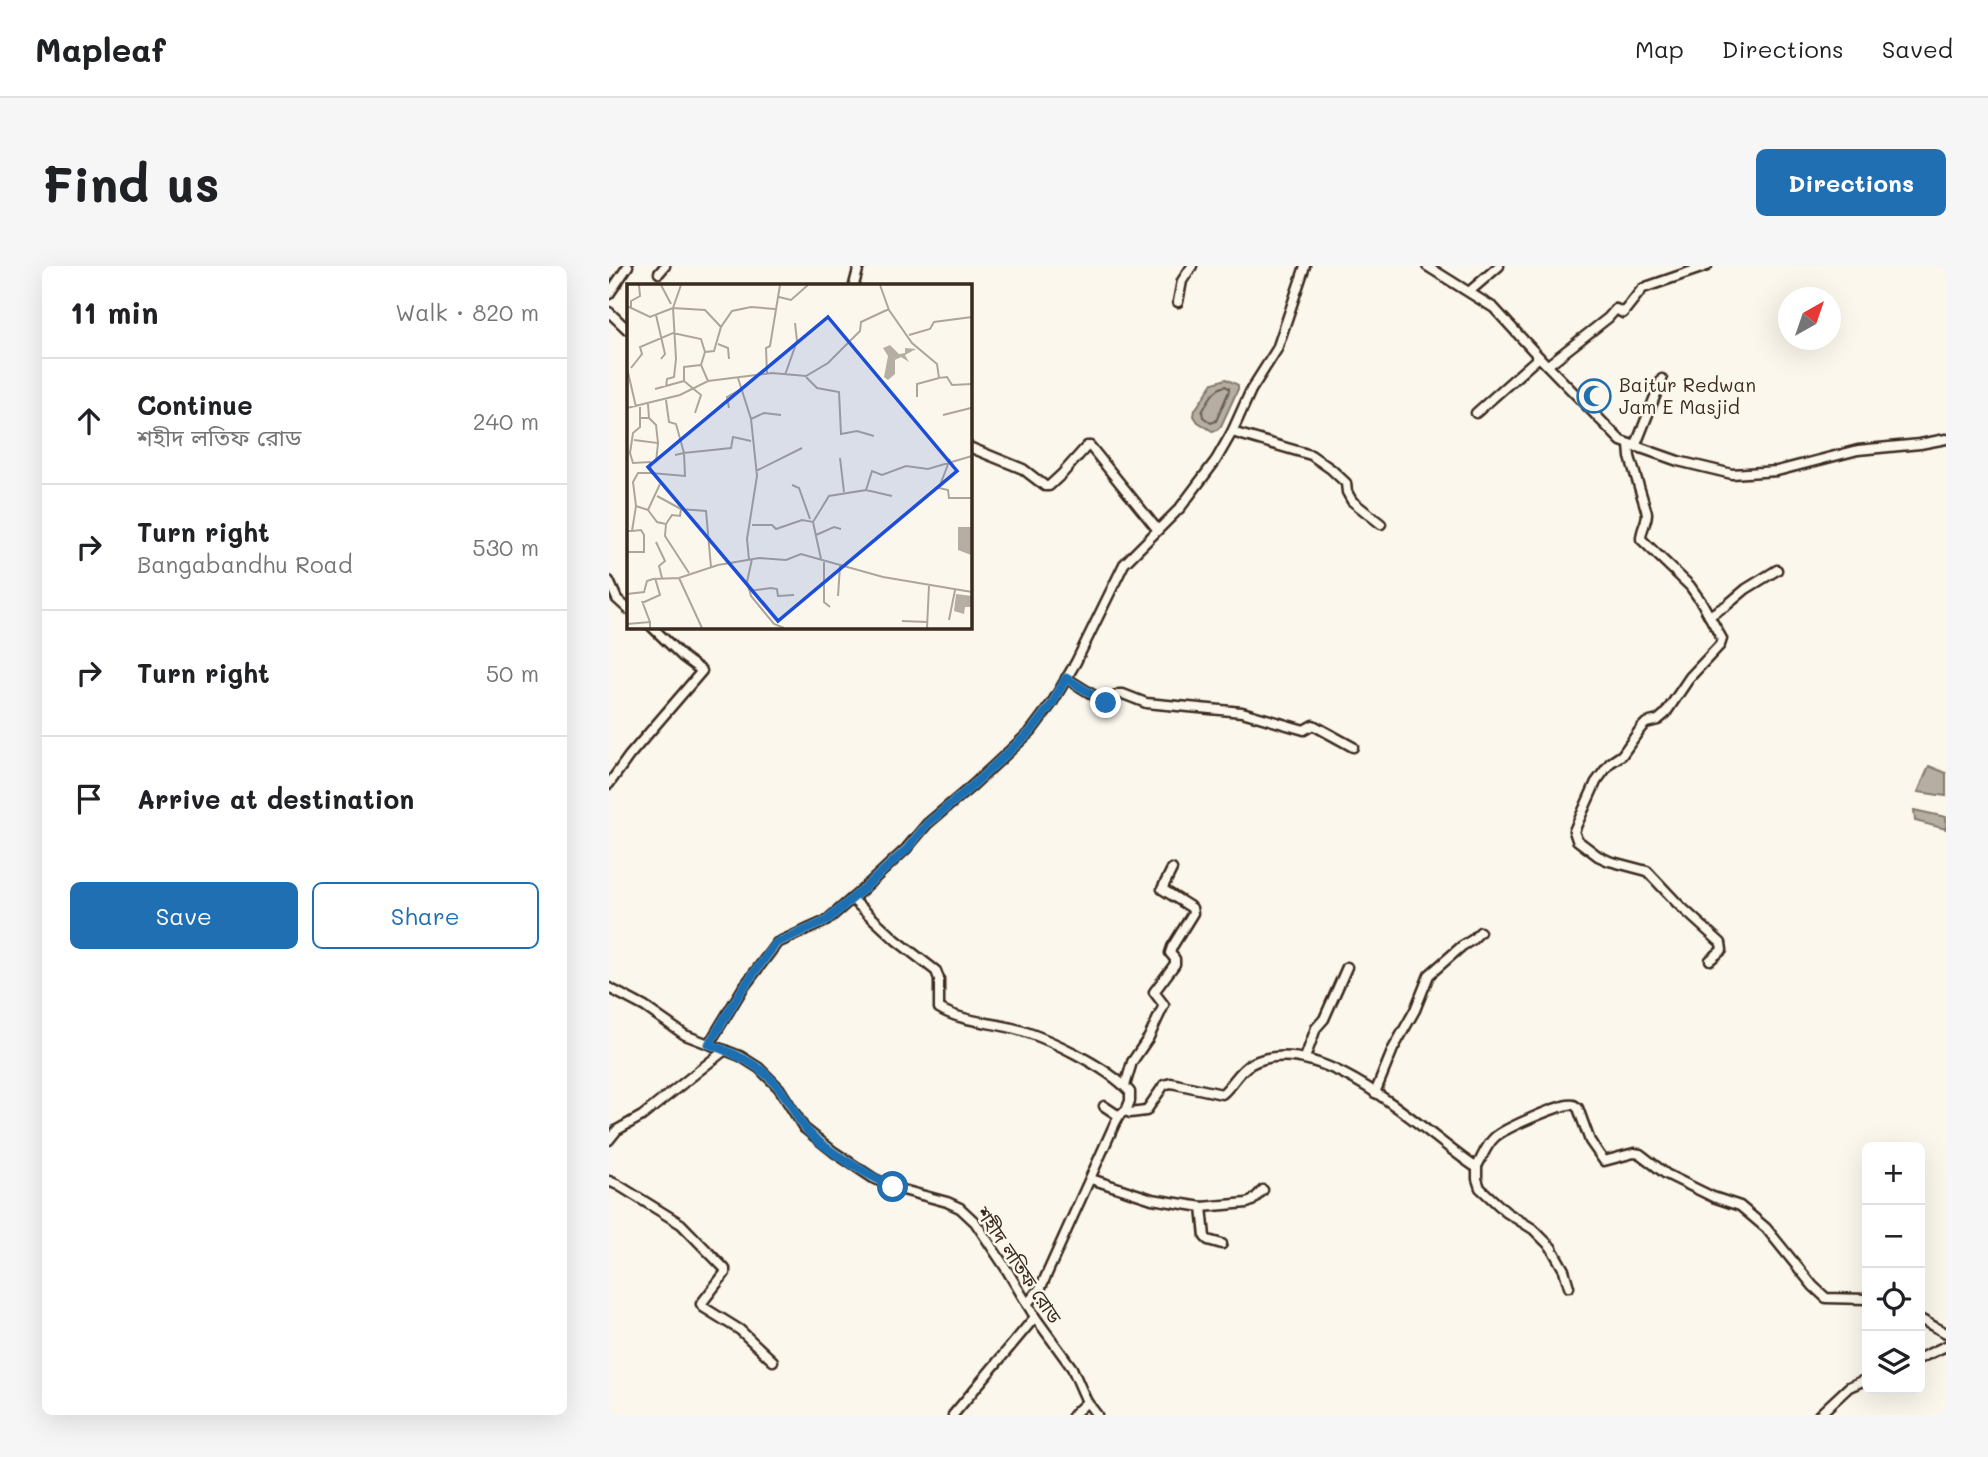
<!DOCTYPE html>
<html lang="en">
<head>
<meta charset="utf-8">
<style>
	:root { --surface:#fff; --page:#f6f6f6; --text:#202124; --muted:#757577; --line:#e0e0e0; --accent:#1f6fb2 }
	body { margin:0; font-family:Mali,"Noto Sans Bengali",sans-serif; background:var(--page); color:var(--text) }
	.controls { position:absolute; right:21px; bottom:21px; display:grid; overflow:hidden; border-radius:10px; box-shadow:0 7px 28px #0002 }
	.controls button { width:63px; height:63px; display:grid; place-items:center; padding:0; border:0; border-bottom:2px solid var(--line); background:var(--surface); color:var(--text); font:35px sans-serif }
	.compass { position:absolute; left:1169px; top:21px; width:63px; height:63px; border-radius:50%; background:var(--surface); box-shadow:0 7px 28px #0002; rotate:40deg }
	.stop { position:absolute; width:21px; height:21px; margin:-16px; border:5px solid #1f6fb2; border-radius:50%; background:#fff }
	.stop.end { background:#1f6fb2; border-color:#fff; box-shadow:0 2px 7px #0008 }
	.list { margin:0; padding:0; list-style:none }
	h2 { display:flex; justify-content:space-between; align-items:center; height:91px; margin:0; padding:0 28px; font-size:30px }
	h2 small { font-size:23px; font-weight:400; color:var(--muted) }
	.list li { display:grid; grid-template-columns:46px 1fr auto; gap:21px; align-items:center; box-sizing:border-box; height:126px; padding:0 28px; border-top:2px solid var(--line) }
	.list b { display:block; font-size:26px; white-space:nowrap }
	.list p { margin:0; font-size:23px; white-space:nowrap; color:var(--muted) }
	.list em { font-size:23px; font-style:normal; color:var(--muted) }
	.actions { display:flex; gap:14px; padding:21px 28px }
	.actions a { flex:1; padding:16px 0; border:2px solid var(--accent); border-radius:10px; text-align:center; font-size:24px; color:var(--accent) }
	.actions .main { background:var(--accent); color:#fff }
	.icon { flex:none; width:38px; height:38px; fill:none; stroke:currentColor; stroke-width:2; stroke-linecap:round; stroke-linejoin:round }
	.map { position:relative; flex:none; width:1337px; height:1149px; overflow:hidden; border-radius:10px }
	header { display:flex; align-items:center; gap:42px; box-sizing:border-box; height:98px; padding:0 35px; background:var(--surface); border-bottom:2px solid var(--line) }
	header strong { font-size:33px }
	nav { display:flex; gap:38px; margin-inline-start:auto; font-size:24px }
	.intro { display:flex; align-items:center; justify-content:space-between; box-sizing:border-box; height:168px; padding:0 42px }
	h1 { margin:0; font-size:49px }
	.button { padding:18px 32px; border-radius:10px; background:var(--accent); color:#fff; font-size:24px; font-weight:700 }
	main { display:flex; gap:42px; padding:0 42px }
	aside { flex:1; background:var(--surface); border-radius:10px; box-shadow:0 7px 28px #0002 }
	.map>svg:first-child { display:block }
</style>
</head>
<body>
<header>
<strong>Mapleaf</strong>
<nav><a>Map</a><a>Directions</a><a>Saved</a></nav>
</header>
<div class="intro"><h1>Find us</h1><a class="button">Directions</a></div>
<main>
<aside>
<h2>11 min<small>Walk · 820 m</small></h2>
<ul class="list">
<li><svg class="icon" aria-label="ahead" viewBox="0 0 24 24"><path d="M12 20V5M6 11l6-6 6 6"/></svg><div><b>Continue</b><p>শহীদ লতিফ রোড</p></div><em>240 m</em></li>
<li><svg class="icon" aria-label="right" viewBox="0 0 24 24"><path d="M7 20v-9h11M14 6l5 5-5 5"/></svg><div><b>Turn right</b><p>Bangabandhu Road</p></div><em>530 m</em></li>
<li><svg class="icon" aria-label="right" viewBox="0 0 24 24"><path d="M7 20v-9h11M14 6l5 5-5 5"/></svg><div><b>Turn right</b></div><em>50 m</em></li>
<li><svg class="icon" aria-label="arrive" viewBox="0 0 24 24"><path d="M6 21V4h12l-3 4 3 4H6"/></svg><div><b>Arrive at destination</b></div></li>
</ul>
<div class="actions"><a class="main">Save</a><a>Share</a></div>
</aside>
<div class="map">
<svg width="1337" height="1149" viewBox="0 0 1337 1149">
	<rect width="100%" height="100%" fill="#fbf7ec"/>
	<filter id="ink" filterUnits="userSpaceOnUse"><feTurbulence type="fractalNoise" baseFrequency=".0143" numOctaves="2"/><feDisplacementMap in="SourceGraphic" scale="14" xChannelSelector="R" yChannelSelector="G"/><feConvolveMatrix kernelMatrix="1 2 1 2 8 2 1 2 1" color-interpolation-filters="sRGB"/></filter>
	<g filter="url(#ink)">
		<g fill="#b6aea2" stroke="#85796d" stroke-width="2">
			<path d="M617 113 629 119V123L612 160 608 164 603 165 589 156 585 150 586 144 604 117Z"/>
			<path d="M1320 500 1337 507V530L1309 526Z"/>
			<path d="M1305 544 1337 551V563L1306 555Z"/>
		</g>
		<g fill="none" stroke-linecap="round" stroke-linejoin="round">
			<path stroke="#6c5f53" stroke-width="2" d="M616 120 620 122V125L607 155 602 157 594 151 593 146C599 136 604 123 616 120Z"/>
			<defs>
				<g id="minor">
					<path d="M818 0 885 42 930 91 1012 175 1069 195 1123 208 1168 205 1249 184 1311 178 1337 173"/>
					<path d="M50 7 56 0"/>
					<path d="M245 19 250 0"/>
					<path d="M861 25 890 0"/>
					<path d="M0 28 19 0"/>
					<path d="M569 36 573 15 583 0"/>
					<path d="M0 46 19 64"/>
					<path d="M939 99 999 52 1007 43 1014 47 1033 23 1037 21 1098 0"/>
					<path d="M867 147 930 91"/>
					<path d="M623 166 702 189 722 203 737 217 738 226 743 235 772 258"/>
					<path d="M1020 179 1021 191 1038 247C1038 257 1032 263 1032 273L1081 320 1093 337 1113 373 1111 379 1081 411 1056 448 1049 454 1037 457 1032 462 1013 489 1001 497 987 516 965 565 968 574 989 590 1000 595 1038 605 1069 638 1112 677 1113 684 1101 694"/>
					<path d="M360 181 414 203 436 220H440L453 208 478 180H481L548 263"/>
					<path d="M1026 181 1053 113"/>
					<path d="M0 315 8 333 19 343"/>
					<path d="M1100 350 1118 339 1137 323 1168 304"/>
					<path d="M457 412 497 437 510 428H514L537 437 633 446 695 464 704 459 744 481"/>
					<path d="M0 518 20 490 93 405 74 391 42 360"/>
					<path d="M243 633 287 674 327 705 330 713V742C351 755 379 756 403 762 436 770 499 801 521 826V835L517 845 521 847 537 845 555 819 562 817 613 828C624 819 629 805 642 798 711 762 812 864 865 900H868C874 890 877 879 886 871 896 862 946 841 959 839 965 838 965 839 969 842L981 875 995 895 1025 887 1031 888 1057 908 1104 931 1131 940 1157 962 1204 1020 1217 1032 1258 1033"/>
					<path d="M0 722 36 741 76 769 131 790 150 802 170 822 195 862 225 886 264 912 283 921 338 936 351 942 366 956 396 1001 426 1051 463 1102 478 1136 488 1149"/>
					<path d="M100 778 134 722 168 677 217 655 253 624 297 583 318 558 363 520 422 465 443 437 467 396 515 298 571 242 607 194 623 166 642 124 668 83 696 0"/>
					<path d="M696 792 707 762 715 753 738 701"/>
					<path d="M516 820 523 796 540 771 555 739 545 726 566 698V693L561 687 563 681 584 647 583 642 553 623 563 603"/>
					<path d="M766 827 784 783 806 744 820 709 853 680 863 674 871 666"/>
					<path d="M495 840 510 850"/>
					<path d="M0 874 8 864 33 850 116 784"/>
					<path d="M868 900V913L871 922 897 946 924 963 942 981 955 1004 960 1021"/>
					<path d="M482 913 543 933 593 941 596 971 599 974 613 978"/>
					<path d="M0 915 9 919 72 958 116 1003V1007L92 1038 94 1041 131 1064 164 1095"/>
					<path d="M593 941 638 937 643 935 654 924"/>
					<path d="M418 1038 432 1021 506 857 511 848 517 845"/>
					<path d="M1311 1053 1337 1067"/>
					<path d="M1311 1092 1337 1080"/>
					<path d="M344 1149 426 1051"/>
					<path d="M464 1149 478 1136"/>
					<path d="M1210 1149 1240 1121 1258 1113"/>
				</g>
			</defs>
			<use href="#minor" stroke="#3b2a1e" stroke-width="13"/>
			<use href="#minor" stroke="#fbf7ec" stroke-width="8"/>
		</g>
	</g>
	<g fill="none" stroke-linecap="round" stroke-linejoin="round" filter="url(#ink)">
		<path stroke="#1f6fb2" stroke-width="9" d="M284 921C257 908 213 883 195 861 188 852 184 842 178 833 158 802 133 790 100 778L134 722 167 677 217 655 253 624 298 583 318 558 363 520 422 465 443 438 457 412 497 437"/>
	</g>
	<defs>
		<symbol id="mosque-ring" viewBox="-11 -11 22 22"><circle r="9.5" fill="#fbf7ec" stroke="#1f6fb2" stroke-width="1.5"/><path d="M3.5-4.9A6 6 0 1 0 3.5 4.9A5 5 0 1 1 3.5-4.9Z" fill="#1f6fb2"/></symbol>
	</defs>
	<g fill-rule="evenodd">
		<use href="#mosque-ring" x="966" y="111" width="38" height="38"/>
	</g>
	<g text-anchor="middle" stroke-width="5" stroke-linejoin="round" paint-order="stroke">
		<g font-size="19" fill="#3b2a1e" stroke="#fbf7ec" text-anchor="start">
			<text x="1010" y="126">Baitur Redwan<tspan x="1010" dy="22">Jam E Masjid</tspan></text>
		</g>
		<g font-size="19" fill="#3b2a1e" stroke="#fbf7ec">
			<text transform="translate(410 999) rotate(56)" y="7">শহীদ লতিফ রোড</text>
		</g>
	</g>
	<g transform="translate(18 18)">
		<rect width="345" height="345" fill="#fbf7ec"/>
		<path d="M263 61 272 70 278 69V64L289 65 278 71 282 78 274 73 268 76V90L261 96 257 93 261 72 256 64ZM331 243H345L344 271 331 266ZM329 310 345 312V323H338L337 330 327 327Z" fill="#b6aea2"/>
		<path fill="none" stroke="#aea59a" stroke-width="2" d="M34 1 44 20M54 1 46 24 78 26 94 43M253 1 262 26 285 59 310 80 312 94 320 93 325 101 345 100M152 13 164 16 181 1M0 22 23 33 46 24 49 75 47 93 40 95 39 103M4 23V17L13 12 12 1M29 31 38 70 34 75M282 51 303 45 307 38 345 33M91 60 101 64 102 75M0 84 9 123M4 84 15 70 13 63 46 49 74 55 78 68M140 90 139 64 143 62 153 1M158 91 170 57 168 39M179 93 190 104 212 108 214 150 230 147 247 152M111 94 124 135 130 192 120 255 122 276M57 97 74 111 68 129M57 97V83L74 81M81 97 74 81 78 68 87 67 94 43 105 27 124 23 148 25M28 105 57 97M290 113V100L312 94M39 116 42 138 49 140 57 169 104 164 106 153 124 157M0 124 53 111 81 97 145 89 179 92 201 79 233 47 234 38 262 25M102 124 100 113 115 105M316 131 344 124M13 134H22L21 120M22 134 29 141 31 159M124 135 137 129 154 131M7 156 31 159 29 178M213 174 217 208M323 175 312 204 321 206 322 214H345M129 187 175 164M24 189 58 192 57 169 48 171M165 201 172 204 183 235M239 206 265 212M30 212 54 225M9 222 21 226 33 200M21 226 30 238 39 240 38 252 62 289M186 238 194 275M39 240 45 231 53 232 54 225 79 227 84 283M125 241H145L149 245 175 236 186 238 202 212 239 206 245 187 255 191 279 182 301 185 345 172M0 247H5L9 222 6 198 11 189H24L23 178 6 179 3 169 6 149 13 143V123M189 251 207 243 214 245M29 258 38 277 32 282 35 294M0 268H17V251L14 246 5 247M125 275 120 298 124 312 147 340 157 344M197 276V318L203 323M52 294 75 344M122 307 144 304 150 305 151 312 167 311M0 310 17 308 20 297 26 295 52 294 91 281 132 274 159 276 174 270 256 293 345 308M211 312 213 282M15 317 23 338M15 319 33 311 28 294M322 336 328 306M275 337 300 338M0 340 23 338V344M300 344 302 302"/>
		<path fill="#1d4ed8" fill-opacity="0.15" stroke="#1d4ed8" stroke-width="3.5" d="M201 33 330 187 151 337 21 183Z"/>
		<rect width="345" height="345" fill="none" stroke="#3b2a1e" stroke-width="3.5"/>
	</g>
</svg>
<div class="controls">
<button>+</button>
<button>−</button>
<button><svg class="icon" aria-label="locate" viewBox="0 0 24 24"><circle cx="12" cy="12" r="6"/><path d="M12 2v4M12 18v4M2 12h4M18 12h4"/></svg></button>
<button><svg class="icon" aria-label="layers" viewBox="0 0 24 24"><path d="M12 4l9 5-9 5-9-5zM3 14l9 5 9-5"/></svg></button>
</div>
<svg class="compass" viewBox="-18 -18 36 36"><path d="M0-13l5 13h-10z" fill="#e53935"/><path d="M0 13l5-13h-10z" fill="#757577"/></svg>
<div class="stop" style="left:284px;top:921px"></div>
<div class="stop end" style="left:497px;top:437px"></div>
</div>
</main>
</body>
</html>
